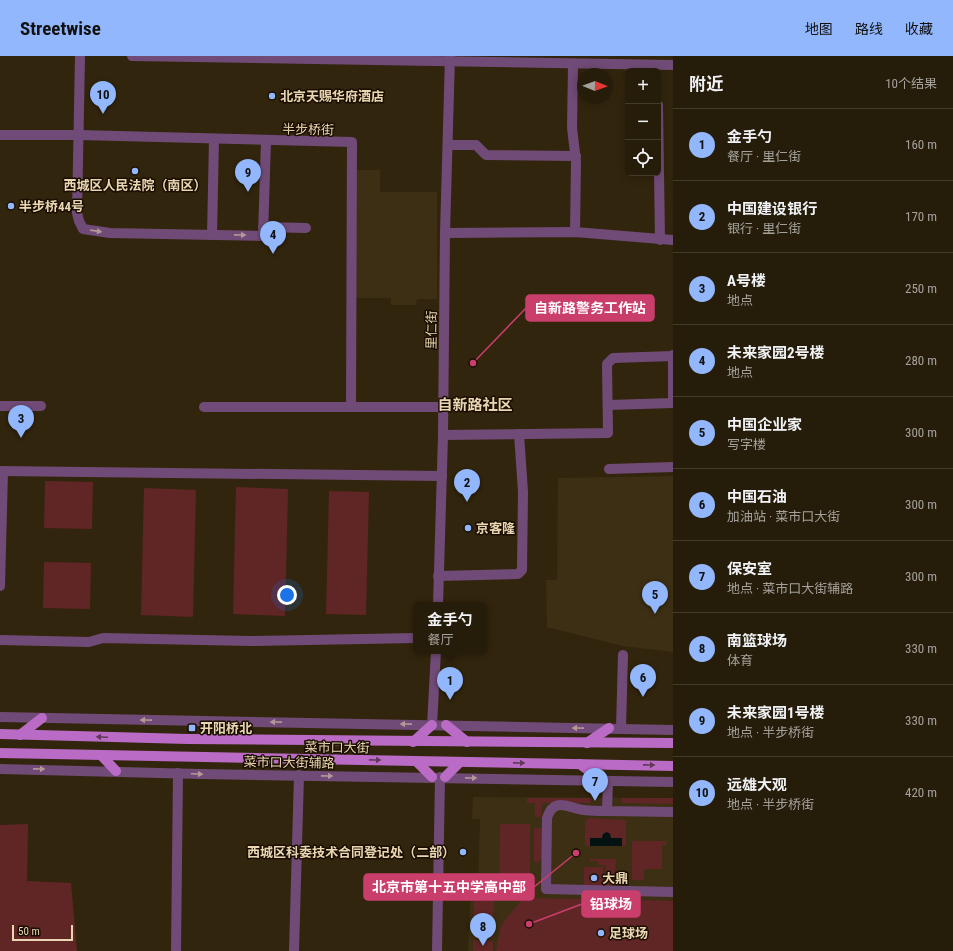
<!DOCTYPE html>
<html lang="zh">
<head>
<meta charset="utf-8">
<style>
	:root { --surface:#261c0a; --page:#322918; --text:#f1f3f6; --muted:#a4a19c; --line:#423a2b; --accent:#92b7fd }
	body { margin:0; font-family:"Roboto Condensed","Noto Sans SC",sans-serif; background:var(--page); color:var(--text) }
	.controls { position:absolute; right:12px; top:12px; display:grid; overflow:hidden; border-radius:6px; box-shadow:0 2px 10px #0003 }
	.controls button { width:36px; height:36px; display:grid; place-items:center; padding:0; border:0; border-bottom:1px solid var(--line); background:var(--surface); color:var(--text); font:20px sans-serif }
	.compass { position:absolute; left:577px; top:12px; width:36px; height:36px; border-radius:50%; background:var(--surface); box-shadow:0 2px 10px #0003; rotate:91deg }
	.scale { position:absolute; left:12px; bottom:10px; width:61px; box-sizing:border-box; padding-left:4px; border:2px solid #ead6b2; border-top:0; font-size:11px; line-height:14px; white-space:nowrap; color:#ead6b2; -webkit-text-stroke:3px #190e00; paint-order:stroke }
	.you { position:absolute; left:287px; top:539px; width:14px; height:14px; margin:-10px; border:3px solid #fff; border-radius:50%; background:#1a73e8; box-shadow:0 0 0 6px #1a73e833 }
	.badge { display:grid; place-items:center; width:26px; height:26px; border-radius:50%; background:var(--accent); color:#111; font-size:13px; font-weight:700 }
	.pin { position:absolute; translate:-50% -33px; filter:drop-shadow(0 1px 2px #0008) }
	.pin::after { content:''; position:absolute; top:21px; width:14px; height:12px; background:inherit; clip-path:polygon(0 0,100% 0,50% 100%) }
	.popup { position:absolute; left:413px; top:546px; width:74px; height:52px; box-sizing:border-box; display:grid; place-content:center; border-radius:6px; background:var(--surface); filter:drop-shadow(0 1px 3px #0005); font-size:13px; white-space:nowrap; color:var(--muted) }
	.popup b { font-size:15px; color:var(--text) }
	.popup::after { content:''; position:absolute; left:50%; top:100%; margin-left:-8px; border:8px solid transparent; border-top-color:var(--surface) }
	.list { margin:0; padding:0; list-style:none }
	h2 { display:flex; justify-content:space-between; align-items:center; height:52px; margin:0; padding:0 16px; font-size:17px }
	h2 small { font-size:13px; font-weight:400; color:var(--muted) }
	.list li { display:grid; grid-template-columns:26px 1fr auto; gap:12px; align-items:center; box-sizing:border-box; height:72px; padding:0 16px; border-top:1px solid var(--line) }
	.list b { display:block; font-size:15px; white-space:nowrap }
	.list p { margin:0; font-size:13px; white-space:nowrap; color:var(--muted) }
	.list em { font-size:13px; font-style:normal; color:var(--muted) }
	.icon { flex:none; width:22px; height:22px; fill:none; stroke:currentColor; stroke-width:2; stroke-linecap:round; stroke-linejoin:round }
	.map { position:relative; flex:none; width:673px; height:895px; overflow:hidden }
	header { display:flex; align-items:center; gap:24px; box-sizing:border-box; height:56px; padding:0 20px; background:var(--accent); color:#111 }
	header strong { font-size:19px }
	nav { display:flex; gap:22px; margin-inline-start:auto; font-size:14px }
	main { display:flex }
	aside { flex:1; background:var(--surface) }
	.map>svg:first-child { display:block }
</style>
</head>
<body>
<header>
<strong>Streetwise</strong>
<nav><a>地图</a><a>路线</a><a>收藏</a></nav>
</header>
<main>
<div class="map">
<svg width="673" height="895" viewBox="0 0 673 895">
	<rect width="100%" height="100%" fill="#32250d"/>
	<g fill="#3d2f13">
		<path d="M354 114H380V136H437V243H417L416 249H391V242H354Z"/>
		<path d="M673 420V596L623 590 547 571 546 524H557L558 422Z"/>
		<path d="M473 741 673 742V895H468L471 832H478L480 763H472Z"/>
	</g>
	<g fill="#602525">
		<path d="M45 425 93 426 92 473 44 472Z"/>
		<path d="M236 431 288 433 285 560 233 558Z"/>
		<path d="M144 432 196 434 193 561 141 559Z"/>
		<path d="M329 435 369 436 366 559 326 558Z"/>
		<path d="M44 506 91 507 90 553 43 552Z"/>
		<path d="M527 742H591V747H542L541 761H535V747H527Z"/>
		<path d="M622 742H673V748L622 747Z"/>
		<path d="M588 762 626 764V790H622V782H611L610 778 607 776 603 778 602 782H590V790H585V766Z"/>
		<path d="M28 768 27 825 71 827 77 895H0V769Z"/>
		<path d="M500 768H530V830L499 829Z"/>
		<path d="M534 772H545L543 801 537 807 534 806Z"/>
		<path d="M632 785H666V789H662V813H644V824H632Z"/>
		<path d="M590 803H616L615 818H609V834L606 833V809H598V805H590Z"/>
		<rect x="584" y="811" width="19" height="22"/>
		<path d="M523 842 581 843V846L609 847V843L673 845V895H496L501 869Z"/>
		<path d="M474 844 494 845 493 882H473Z"/>
		<path d="M473 884 493 885V895H473Z"/>
	</g>
	<path fill="#031314" d="M607 776 610 778 611 782H622V790H590V782H602L603 778Z"/>
	<g fill="none" stroke-linecap="round" stroke-linejoin="round">
		<g stroke="#714b77" stroke-width="10">
			<path d="M80 0 77 157 79 165 83 173 110 177 263 180 266 85"/>
			<path d="M132 0 673 9"/>
			<path d="M573 8 572 72 576 105 575 176"/>
			<path d="M658 49 660 184"/>
			<path d="M0 79H79L352 86 351 350"/>
			<path d="M448 89H476L486 99 576 100"/>
			<path d="M263 171 306 172"/>
			<path d="M445 177 575 176 673 184"/>
			<path d="M212 179 214 83"/>
			<path d="M673 299V347"/>
			<path d="M608 349 673 347"/>
			<path d="M0 350H41"/>
			<path d="M204 351H443"/>
			<path d="M443 379 608 377 607 308 613 302 673 300"/>
			<path d="M609 413 673 411"/>
			<path d="M0 415 442 420"/>
			<path d="M438 520 518 518 522 514 523 436 519 378"/>
			<path d="M0 530 3 415"/>
			<path d="M438 549 443 379 445 177 450 0"/>
			<path d="M0 584 89 586 103 582 250 585 416 582"/>
			<path d="M0 661 673 674"/>
			<path d="M432 669 436 595"/>
			<path d="M621 672 623 599"/>
			<path d="M0 713 200 718 673 726"/>
			<path d="M608 725 607 755 673 756"/>
			<path d="M607 755C600 755 592 755 584 754 568 752 554 740 547 762L546 833 673 836"/>
			<path d="M176 895 178 717"/>
			<path d="M294 895 299 719"/>
			<path d="M437 895 440 721"/>
		</g>
		<g stroke="#ba6bc6" stroke-width="10">
			<path d="M446 669 467 686"/>
			<path d="M0 678 188 683 673 687"/>
			<path d="M20 679 42 662"/>
			<path d="M413 686 432 669"/>
			<path d="M587 687 609 672"/>
			<path d="M0 697 673 710"/>
			<path d="M101 699 116 715"/>
			<path d="M416 705 432 721"/>
			<path d="M580 708 602 725"/>
			<path d="M445 721 460 706"/>
		</g>
	</g>
	<defs><path id="oneway-solid" d="M-6-.8H1V-3.2L6.5 0L1 3.2V.8H-6Z"/></defs>
	<g fill="#b49797">
		<use href="#oneway-solid" transform="translate(96 175) rotate(8)"/>
		<use href="#oneway-solid" transform="translate(240 179) rotate(1)"/>
		<use href="#oneway-solid" transform="translate(146 664) rotate(-179)"/>
		<use href="#oneway-solid" transform="translate(276 666) rotate(-179)"/>
		<use href="#oneway-solid" transform="translate(406 668) rotate(-179)"/>
		<use href="#oneway-solid" transform="translate(578 672) rotate(-179)"/>
		<use href="#oneway-solid" transform="translate(39 713) rotate(1)"/>
		<use href="#oneway-solid" transform="translate(197 718) rotate(2)"/>
		<use href="#oneway-solid" transform="translate(327 720) rotate(1)"/>
		<use href="#oneway-solid" transform="translate(471 722) rotate(1)"/>
	</g>
	<g fill="#613859">
		<use href="#oneway-solid" transform="translate(102 681) rotate(-178)"/>
		<use href="#oneway-solid" transform="translate(375 704) rotate(1)"/>
		<use href="#oneway-solid" transform="translate(519 707) rotate(1)"/>
		<use href="#oneway-solid" transform="translate(649 709) rotate(1)"/>
	</g>
	<g fill="#92b7fd" stroke="#190e00" stroke-width="1.5">
		<circle cx="272" cy="40" r="4"/>
		<circle cx="135" cy="115" r="4"/>
		<circle cx="11" cy="150" r="4"/>
		<circle cx="468" cy="472" r="4"/>
		<rect x="188" y="668" width="8" height="8" rx="2"/>
		<circle cx="463" cy="796" r="4"/>
		<circle cx="594" cy="822" r="4"/>
		<circle cx="601" cy="877" r="4"/>
	</g>
	<g text-anchor="middle" stroke-width="3" stroke-linejoin="round" paint-order="stroke">
		<g font-size="13" font-weight="bold" fill="#ead6b2" stroke="#190e00" text-anchor="start">
			<text x="280" y="45">北京天赐华府酒店</text>
			<text x="135" y="134" text-anchor="middle">西城区人民法院（南区）</text>
			<text x="19" y="155">半步桥44号</text>
			<text x="476" y="477">京客隆</text>
			<text x="200" y="677">开阳桥北</text>
			<text x="455" y="801" text-anchor="end">西城区科委技术合同登记处（二部）</text>
			<text x="602" y="827">大鼎</text>
			<text x="609" y="882">足球场</text>
		</g>
		<g font-size="13" fill="#ead6b2" stroke="#190e00">
			<text transform="translate(308 73) rotate(1)" y="5">半步桥街</text>
			<text transform="translate(431 274) rotate(-89)" y="5">里仁街</text>
			<text transform="translate(337 691) rotate(1)" y="5">菜市口大街</text>
			<text transform="translate(289 706) rotate(1)" y="5">菜市口大街辅路</text>
		</g>
		<g font-size="15" font-weight="bold" fill="#ead6b2" stroke="#190e00">
			<text x="475" y="354">自新路社区</text>
		</g>
	</g>
	<path fill="none" stroke="#ca3e6c" stroke-width="1.5" d="M473 307L526 252M576 797L534 831M529 868L582 848"/>
	<g fill="#ca3e6c" stroke="#190e00" stroke-width="1.5">
		<circle cx="473" cy="307" r="4"/>
		<circle cx="576" cy="797" r="4"/>
		<circle cx="529" cy="868" r="4"/>
	</g>
	<g fill="#ca3e6c" stroke="#ca3e6c" stroke-width="1.5">
		<rect x="526" y="239" width="128" height="26" rx="4"/>
		<rect x="364" y="818" width="170" height="26" rx="4"/>
		<rect x="582" y="835" width="58" height="26" rx="4"/>
	</g>
	<g font-size="14" text-anchor="middle" font-weight="bold" fill="#fff">
		<text x="590" y="257">自新路警务工作站</text>
		<text x="449" y="836">北京市第十五中学高中部</text>
		<text x="611" y="853">铅球场</text>
	</g>
</svg>
<div class="controls">
<button>+</button>
<button>−</button>
<button><svg class="icon" aria-label="locate" viewBox="0 0 24 24"><circle cx="12" cy="12" r="6"/><path d="M12 2v4M12 18v4M2 12h4M18 12h4"/></svg></button>
</div>
<svg class="compass" viewBox="-18 -18 36 36"><path d="M0-13l5 13h-10z" fill="#e53935"/><path d="M0 13l5-13h-10z" fill="#a4a19c"/></svg>
<div class="scale">50 m</div>
<div class="you"></div>
<div class="pin badge" style="left:450px;top:644px">1</div>
<div class="popup"><b>金手勺</b>餐厅</div>
<div class="pin badge" style="left:467px;top:446px">2</div>
<div class="pin badge" style="left:21px;top:382px">3</div>
<div class="pin badge" style="left:273px;top:198px">4</div>
<div class="pin badge" style="left:655px;top:558px">5</div>
<div class="pin badge" style="left:643px;top:641px">6</div>
<div class="pin badge" style="left:595px;top:745px">7</div>
<div class="pin badge" style="left:483px;top:890px">8</div>
<div class="pin badge" style="left:248px;top:136px">9</div>
<div class="pin badge" style="left:103px;top:58px">10</div>
</div>
<aside>
<h2>附近<small>10个结果</small></h2>
<ul class="list">
<li><span class="badge">1</span><div><b>金手勺</b><p>餐厅 · 里仁街</p></div><em>160 m</em></li>
<li><span class="badge">2</span><div><b>中国建设银行</b><p>银行 · 里仁街</p></div><em>170 m</em></li>
<li><span class="badge">3</span><div><b>A号楼</b><p>地点</p></div><em>250 m</em></li>
<li><span class="badge">4</span><div><b>未来家园2号楼</b><p>地点</p></div><em>280 m</em></li>
<li><span class="badge">5</span><div><b>中国企业家</b><p>写字楼</p></div><em>300 m</em></li>
<li><span class="badge">6</span><div><b>中国石油</b><p>加油站 · 菜市口大街</p></div><em>300 m</em></li>
<li><span class="badge">7</span><div><b>保安室</b><p>地点 · 菜市口大街辅路</p></div><em>300 m</em></li>
<li><span class="badge">8</span><div><b>南篮球场</b><p>体育</p></div><em>330 m</em></li>
<li><span class="badge">9</span><div><b>未来家园1号楼</b><p>地点 · 半步桥街</p></div><em>330 m</em></li>
<li><span class="badge">10</span><div><b>远雄大观</b><p>地点 · 半步桥街</p></div><em>420 m</em></li>
</ul>
</aside>
</main>
</body>
</html>
